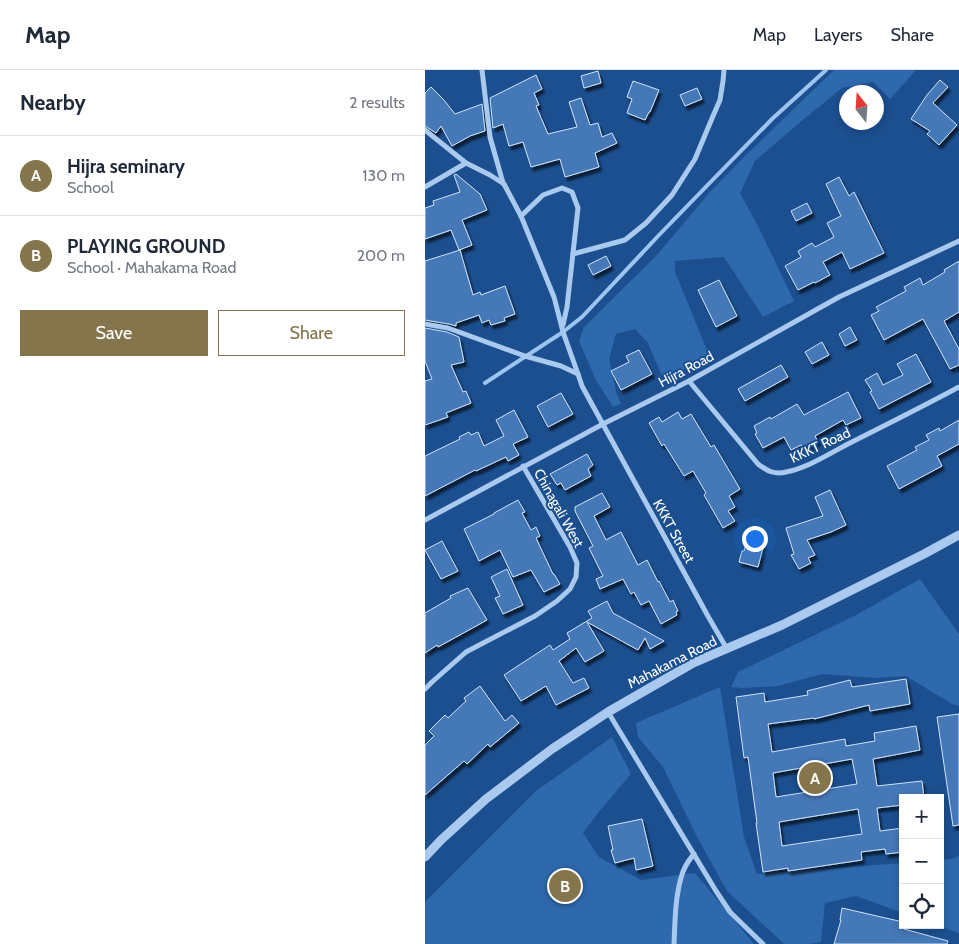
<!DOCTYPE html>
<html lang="en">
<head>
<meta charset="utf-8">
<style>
	:root { --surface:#fff; --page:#f2f2f3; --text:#1f2937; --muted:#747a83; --line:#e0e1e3; --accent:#84754c }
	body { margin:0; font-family:Cabin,sans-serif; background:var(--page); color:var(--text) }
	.controls { position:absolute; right:15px; bottom:15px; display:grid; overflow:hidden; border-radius:0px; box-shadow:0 2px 8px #0003 }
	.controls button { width:45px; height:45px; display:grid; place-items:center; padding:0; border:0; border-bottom:1px solid var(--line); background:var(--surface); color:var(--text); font:25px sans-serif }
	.compass { position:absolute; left:414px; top:15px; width:45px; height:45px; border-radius:50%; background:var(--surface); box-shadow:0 2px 8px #0003; rotate:343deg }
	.you { position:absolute; left:329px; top:468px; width:18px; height:18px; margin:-12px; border:4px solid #fff; border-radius:50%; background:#1a73e8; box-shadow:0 0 0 8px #1a73e833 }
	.badge { display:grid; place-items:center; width:32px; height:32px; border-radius:50%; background:var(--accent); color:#fff; font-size:16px; font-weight:700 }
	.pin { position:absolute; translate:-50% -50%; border:2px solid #fff; box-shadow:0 1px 5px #0006 }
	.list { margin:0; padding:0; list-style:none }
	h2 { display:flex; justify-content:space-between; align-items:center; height:65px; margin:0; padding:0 20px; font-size:21px }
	h2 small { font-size:16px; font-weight:400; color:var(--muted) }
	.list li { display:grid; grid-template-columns:32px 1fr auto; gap:15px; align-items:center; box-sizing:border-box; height:80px; padding:0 20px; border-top:1px solid var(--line) }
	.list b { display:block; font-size:19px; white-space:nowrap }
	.list p { margin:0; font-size:16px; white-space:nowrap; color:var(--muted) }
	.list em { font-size:16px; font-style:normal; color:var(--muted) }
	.actions { display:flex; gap:10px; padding:15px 20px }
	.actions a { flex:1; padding:11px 0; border:1px solid var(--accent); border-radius:0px; text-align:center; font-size:18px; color:var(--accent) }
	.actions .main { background:var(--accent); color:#fff }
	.icon { flex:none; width:28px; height:28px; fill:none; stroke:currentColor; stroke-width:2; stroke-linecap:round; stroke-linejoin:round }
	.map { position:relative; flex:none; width:534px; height:874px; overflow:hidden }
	header { display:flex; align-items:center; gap:30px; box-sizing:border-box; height:70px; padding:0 25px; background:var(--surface); border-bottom:1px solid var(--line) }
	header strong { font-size:24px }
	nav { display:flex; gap:28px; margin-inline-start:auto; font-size:18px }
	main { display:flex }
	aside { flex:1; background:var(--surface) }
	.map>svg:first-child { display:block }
</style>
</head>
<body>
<header>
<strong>Map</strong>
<nav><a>Map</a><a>Layers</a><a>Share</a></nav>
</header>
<main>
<aside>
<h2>Nearby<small>2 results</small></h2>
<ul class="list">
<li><span class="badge">A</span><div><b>Hijra seminary</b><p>School</p></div><em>130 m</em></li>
<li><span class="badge">B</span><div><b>PLAYING GROUND</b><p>School · Mahakama Road</p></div><em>200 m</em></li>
</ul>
<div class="actions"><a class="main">Save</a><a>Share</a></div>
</aside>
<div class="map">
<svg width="534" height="874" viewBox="0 0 534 874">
	<defs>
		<filter id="shadow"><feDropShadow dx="2.5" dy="4" stdDeviation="1" flood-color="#0009"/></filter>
	</defs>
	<rect width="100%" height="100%" fill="#1b4f8f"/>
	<g fill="#2e69ad">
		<path d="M409 0H491L465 29 448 12 417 18 373 54 330 91 315 123 334 158 369 231 338 247 299 187 250 191V202L284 285 239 311 223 273 210 259 191 264 184 289 192 325 196 334 188 337 171 310 154 271 159 257 232 185 284 123 320 86Z"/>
		<path d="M495 509 534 564V636L527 634 481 606 452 608 397 604 353 616 319 618 306 617 313 602 429 546Z"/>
		<path d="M295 617 319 767 332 804 478 793V843L431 826 400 833 396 872 384 874H359L302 821 271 765 238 697 213 667 211 653Z"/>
		<path d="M187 667 206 704 173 743 158 763 174 787 216 810 270 803 329 874H0V832L111 721Z"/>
		<path d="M534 786V863L511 855H515V790L527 789Z"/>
	</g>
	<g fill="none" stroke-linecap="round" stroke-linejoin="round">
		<path stroke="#9cc4f0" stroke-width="4" d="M60 313 138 262 157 247 235 164 347 49 401 0"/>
	</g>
	<g fill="#4478b7" stroke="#cfe3fa" fill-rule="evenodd" filter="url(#shadow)">
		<path d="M173 1 176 13 159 18 156 6Z"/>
		<path d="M111 5 117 19 109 23 114 35 111 36 123 64 152 57 144 32 156 28 165 55 173 53 177 67 187 63 192 73 170 83 174 97 140 107 135 89 106 97 98 72 84 76 78 54 68 58 65 28Z"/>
		<path d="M515 10 523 17 508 33 532 55 514 75 502 64 505 61 486 49 502 25Z"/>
		<path d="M208 11 234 20 225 42H224L220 50 202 43 207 29 202 27Z"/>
		<path d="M6 17 19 30 30 44 57 34 60 61 45 66 27 76 16 56 11 63 0 56V23Z"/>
		<path d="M272 18 277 29 260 36 255 25Z"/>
		<path d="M31 104 55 124 62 140 37 150 47 175 34 180 26 160 0 169V138L9 135 8 131 35 122 29 105Z"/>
		<path d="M414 107 424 126 429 122 459 183 425 199 417 182 398 192 405 205 390 213 389 212 373 220 360 196 376 187 373 181 387 173 390 177 409 167 402 153 416 146 401 114Z"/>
		<path d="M382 133 387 143 371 151 366 141Z"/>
		<path d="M35 180 48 225 55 222 56 225 80 216 90 244 79 248 80 251 66 255 64 250 57 253 54 245 31 253V256L24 254 0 250V191Z"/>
		<path d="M181 186 186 196 168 205 163 195Z"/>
		<path d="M534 191V242L519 251 534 279V295L525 299 498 249 459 270 446 245 454 241 451 237 481 221 479 217 495 208 498 215 520 202 519 200Z"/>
		<path d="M294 210 312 246 291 257 273 220Z"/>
		<path d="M425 257 432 270 420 276 414 264Z"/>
		<path d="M0 258 22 262 34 267 39 292 26 295 38 322 41 321 46 333 21 343 23 347 0 355V311L7 309 0 291Z"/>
		<path d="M397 272 404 285 387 294 380 282Z"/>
		<path d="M214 280 227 304 196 320 186 301 204 292 201 286Z"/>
		<path d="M491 284 506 312 454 339 445 322 447 321 440 310 452 303 458 315 478 305 472 294Z"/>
		<path d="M356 295 363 307 320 331 313 319Z"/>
		<path d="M423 322 436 348 421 355 418 350 390 366 393 372 379 380 376 375 366 380 359 367 338 378 330 364 332 363 329 356 345 347 346 349 372 334 379 345Z"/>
		<path d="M136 323 148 344 123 357 112 336Z"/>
		<path d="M89 340 103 367 88 374 94 385 83 391 81 387 51 401 50 400 0 426V386L35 369 34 367 44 362 46 365 53 362 59 376 79 366 71 350Z"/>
		<path d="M253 342 257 349 266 344 286 377 289 375 315 419 304 426 310 437 303 441 310 451 298 458 279 425 281 423 268 401 259 406 239 374 237 376 224 353 234 347 237 352Z"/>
		<path d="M534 350V374L512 386 517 396 474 419 462 396 492 380 490 377 504 370 501 365 514 358 515 361Z"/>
		<path d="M162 384 168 395 163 399 166 406 140 420 136 413 132 415 125 404Z"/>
		<path d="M405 420 421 455 406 462 382 470 390 485 383 488 386 493 374 499 366 485 369 484 361 458 398 446 390 427Z"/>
		<path d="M177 423 185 437 169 446 181 470 196 462 213 495 222 490 233 512 234 511 245 532 248 530 253 541 251 542 252 545 236 554 224 531 216 535 209 522 206 524 198 509 175 519 171 509 178 506 164 478 168 476 150 441V437Z"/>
		<path d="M93 430 100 442 97 443 106 460 111 457 115 466 111 468 128 504H129L135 514 119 522 106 500 88 507 75 480 54 491 39 459 69 444V443Z"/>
		<path d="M322 470 339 474 333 497 314 492 317 481H319Z"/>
		<path d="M17 471 33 501 16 509 0 480Z"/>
		<path d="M82 499 98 535 78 544 70 528 75 526 66 507Z"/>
		<path d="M43 518 62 550 13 577 12 575 0 583V543L26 528 25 526Z"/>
		<path d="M182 531 188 543 239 571 225 579 220 568 213 580 162 552 179 581 160 592 151 578 134 591 148 613 159 608 164 618 131 635 121 616 96 631 79 605 125 575 128 580 145 569 142 563 167 548 163 541Z"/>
		<path d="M481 609 485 634 445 641 444 635 389 649V648L343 654 347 682 420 669 421 676 450 671 449 663 491 656 495 680 448 689 452 716 497 711 499 728H478V735L452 738 455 761 478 758V782L461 784 460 779 436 782 437 790 363 801V798L338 802 331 753H332L323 687 319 688 311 627 339 623 340 632 383 625 382 621 425 610 427 617ZM427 689 432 714 351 727 348 703ZM433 739 437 764 357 776 354 752Z"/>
		<path d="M55 616 80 651 87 645 94 653 65 677 63 674 42 694 39 691 0 725V675L9 666 4 661 20 645 23 648 41 631 39 628Z"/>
		<path d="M534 644V755L528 756 512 647Z"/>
		<path d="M217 749 228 796 211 800 209 788 190 793 186 780H188L183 756Z"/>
		<path d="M417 838 478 852V855H480L479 859 523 871 522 874H409L416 850H415Z"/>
	</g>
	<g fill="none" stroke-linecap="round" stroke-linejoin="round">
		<g stroke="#a9c9ee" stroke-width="5">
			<path d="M57 0 65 67 78 113"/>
			<path d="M0 60 41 93 65 105 79 114 96 146 129 227 138 262 153 304"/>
			<path d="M0 117 41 93"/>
			<path d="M96 146 118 125 137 118 147 122 153 138 142 237 138 255"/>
			<path d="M148 184 200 170 221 153 247 125 270 89 288 46 295 30 298 11 299 0"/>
			<path d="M0 254 23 258 100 286 136 296 153 304 157 316 284 548 302 579"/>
			<path d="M264 311 333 394C342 401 350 405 361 402 382 398 402 385 421 375 459 356 497 337 534 317"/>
			<path d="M0 450 178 354 264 311 414 227 534 171"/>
			<path d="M0 619 7 612 41 582 110 546 132 531 145 519 151 507 152 493 145 477 98 396"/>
			<path d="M183 642 291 821 305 842 338 874"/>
			<path d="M249 874C250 852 250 829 256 808 258 799 263 791 269 784"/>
		</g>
		<path stroke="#a9c9ee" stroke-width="9" d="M0 787 16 770 61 729 127 679 183 642 268 593 357 555 499 484 534 465"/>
	</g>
	<g text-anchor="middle" stroke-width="4" stroke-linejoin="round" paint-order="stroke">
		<g font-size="14" fill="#fff" stroke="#1b4f8f">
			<text transform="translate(261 299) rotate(-28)" y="5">Hijra Road</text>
			<text transform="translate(395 375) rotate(-25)" y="5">KKKT Road</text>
			<text transform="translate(134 438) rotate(61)" y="5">Chinagali West</text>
			<text transform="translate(249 461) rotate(61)" y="5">KKKT Street</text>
			<text transform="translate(247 592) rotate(-27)" y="5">Mahakama Road</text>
		</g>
	</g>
</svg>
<div class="controls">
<button>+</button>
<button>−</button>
<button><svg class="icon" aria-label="locate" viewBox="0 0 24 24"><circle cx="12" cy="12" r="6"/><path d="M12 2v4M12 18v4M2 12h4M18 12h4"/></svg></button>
</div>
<svg class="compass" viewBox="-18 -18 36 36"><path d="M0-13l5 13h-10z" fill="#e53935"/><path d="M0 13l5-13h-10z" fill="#747a83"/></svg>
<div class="you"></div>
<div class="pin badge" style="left:390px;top:708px">A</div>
<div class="pin badge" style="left:140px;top:816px">B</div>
</div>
</main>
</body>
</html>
